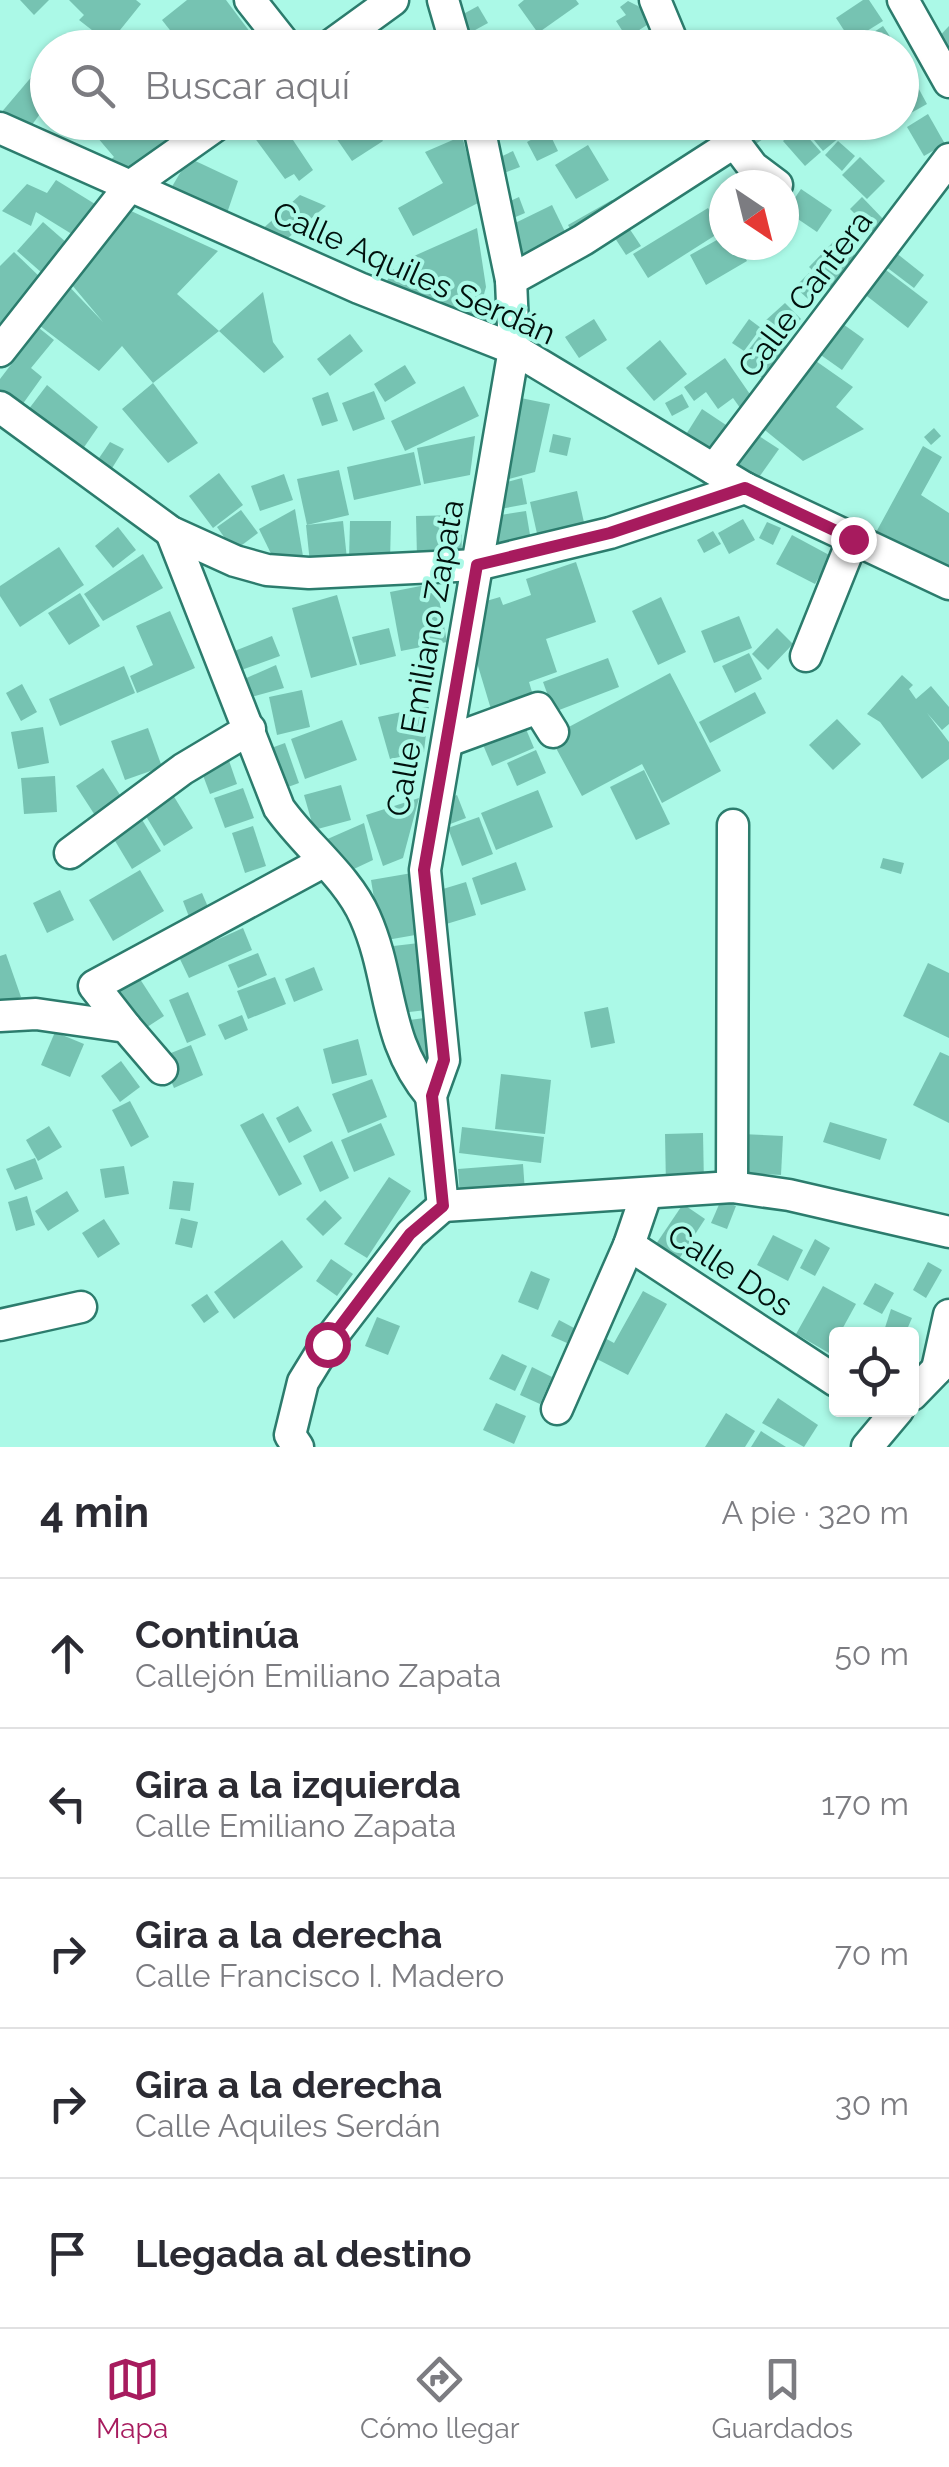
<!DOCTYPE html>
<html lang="es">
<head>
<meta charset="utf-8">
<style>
	:root { --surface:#fff; --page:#f7f7f7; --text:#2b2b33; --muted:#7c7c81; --line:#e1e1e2; --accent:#a71b5e }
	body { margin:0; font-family:Raleway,sans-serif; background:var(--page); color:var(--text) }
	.controls { position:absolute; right:30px; bottom:30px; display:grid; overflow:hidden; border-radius:10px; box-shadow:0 2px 8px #0004 }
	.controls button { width:90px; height:90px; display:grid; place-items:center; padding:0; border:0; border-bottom:2px solid var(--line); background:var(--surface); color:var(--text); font:50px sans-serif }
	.compass { position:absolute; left:709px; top:170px; width:90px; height:90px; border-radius:50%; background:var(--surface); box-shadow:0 2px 8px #0004; rotate:145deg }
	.stop { position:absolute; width:30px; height:30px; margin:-22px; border:8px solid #a71b5e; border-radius:50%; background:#fff }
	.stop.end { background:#a71b5e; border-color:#fff; box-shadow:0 2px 10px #0008 }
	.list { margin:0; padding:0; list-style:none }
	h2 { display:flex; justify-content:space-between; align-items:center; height:130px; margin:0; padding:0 40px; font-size:42px }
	h2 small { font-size:32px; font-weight:400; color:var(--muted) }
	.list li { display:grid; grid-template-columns:65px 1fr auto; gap:30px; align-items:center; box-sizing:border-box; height:150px; padding:0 40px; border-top:2px solid var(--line) }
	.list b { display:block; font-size:38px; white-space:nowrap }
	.list p { margin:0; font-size:32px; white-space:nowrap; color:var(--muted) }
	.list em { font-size:32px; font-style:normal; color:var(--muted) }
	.icon { flex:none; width:55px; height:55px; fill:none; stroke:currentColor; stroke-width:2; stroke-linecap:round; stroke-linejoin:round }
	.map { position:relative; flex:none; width:949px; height:1447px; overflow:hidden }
	.search { position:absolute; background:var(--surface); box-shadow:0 2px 8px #0004; left:30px; right:30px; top:30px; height:110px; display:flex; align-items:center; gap:25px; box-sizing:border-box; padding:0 35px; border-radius:55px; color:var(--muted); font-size:38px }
	.sheet { height:880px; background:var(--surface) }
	nav { display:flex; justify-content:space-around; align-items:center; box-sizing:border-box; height:140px; border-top:2px solid var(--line); background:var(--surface); font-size:28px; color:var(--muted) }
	nav a { display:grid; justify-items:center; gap:5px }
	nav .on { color:var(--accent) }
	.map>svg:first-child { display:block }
</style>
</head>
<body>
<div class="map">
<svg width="949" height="1447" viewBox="0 0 949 1447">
	<rect width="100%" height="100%" fill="#abf9e7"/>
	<g fill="#76c3b2">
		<path d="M20 0H49L34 15Z"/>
		<path d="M69 0H136L141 4 108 45 95 38 97 34 79 20 84 15Z"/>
		<path d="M187 0H226L262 48H184L162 20Z"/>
		<path d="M524 0H576L579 4 538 33 518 5Z"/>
		<path d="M863 0H869L883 21 851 41 836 18Z"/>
		<path d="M628 1 638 6 650 23 627 38 616 21 626 15 620 7Z"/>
		<path d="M478 6 488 23 466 35 456 18Z"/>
		<path d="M883 26 895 44 850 48Z"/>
		<path d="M949 26V59L933 43Z"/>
		<path d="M902 58 927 104 902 118Z"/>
		<path d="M39 68 48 76V103L26 133 0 114Z"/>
		<path d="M928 114 945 144 924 156 907 127Z"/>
		<path d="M114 122H202L124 182 97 170 114 157 97 137Z"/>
		<path d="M243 122H301L287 131 313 170 299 181 294 174 285 179Z"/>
		<path d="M325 122H371L383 141 352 161Z"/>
		<path d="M487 122H503L507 138 492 142Z"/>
		<path d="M544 122 558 151 537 161 527 142 538 136 533 127Z"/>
		<path d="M744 122H767L774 131 746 151 732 132Z"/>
		<path d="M799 122H828L840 137 823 151Z"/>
		<path d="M799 127 821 152 805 166 783 141Z"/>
		<path d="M462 136 480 202 413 236 398 208 443 183 425 152Z"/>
		<path d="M838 141 855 156 842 171 825 155Z"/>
		<path d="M588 145 609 180 576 199 555 165Z"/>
		<path d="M513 151 520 167 504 173 498 158Z"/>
		<path d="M860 157 885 181 867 199 842 175Z"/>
		<path d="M189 158 238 181 225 219 167 195Z"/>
		<path d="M56 180 95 204 75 236 36 212 31 226 2 211 27 184 47 193Z"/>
		<path d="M801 189 832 210 817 232 786 211Z"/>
		<path d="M300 195 326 206 282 243 258 233Z"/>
		<path d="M519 197 525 213 506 221 499 206Z"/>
		<path d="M862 197 886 222 875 234 850 209Z"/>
		<path d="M612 200 619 213 575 237 568 225Z"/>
		<path d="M118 205 218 251 177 294 219 331 153 383 198 443 168 463 122 409 153 383 122 346 99 371 31 319 62 279 103 322 67 279Z"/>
		<path d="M552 205 570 242 514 268 503 229Z"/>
		<path d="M708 208 722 231 648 278 633 254Z"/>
		<path d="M623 219 641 246 626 255 609 229Z"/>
		<path d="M43 222 67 243 42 273 17 251Z"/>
		<path d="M477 228 486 287 475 327 384 287 393 269 406 275 414 256Z"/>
		<path d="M724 236V245H738L747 261 706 285 690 255Z"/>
		<path d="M837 238 860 260 832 289 809 267Z"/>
		<path d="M14 252 43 280 0 323V266Z"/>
		<path d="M895 252 924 275 914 288 885 266Z"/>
		<path d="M882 267 928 302 908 328 863 293Z"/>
		<path d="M809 273 821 285 808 299 795 287Z"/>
		<path d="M263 292 273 342 284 357 264 373 219 331Z"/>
		<path d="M785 303 801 319 781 338 765 321Z"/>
		<path d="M594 319 607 340 579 358 565 337Z"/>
		<path d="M749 319 761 328 744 351 732 343Z"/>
		<path d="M840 322 864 339 842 370 818 353Z"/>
		<path d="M39 328 54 340 31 368 42 377 17 412 0 399V379Z"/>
		<path d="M764 330 789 348 765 380 740 361Z"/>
		<path d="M350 334 363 351 330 376 317 359Z"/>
		<path d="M660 340 687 374 654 401 626 368Z"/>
		<path d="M725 358 756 403 743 412 733 398 718 409 706 392 694 401 684 387Z"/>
		<path d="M813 359 853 387 836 407 864 429 803 461 760 426Z"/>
		<path d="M405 365 416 383 385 402 374 384Z"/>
		<path d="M47 385 98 427 80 453 25 414Z"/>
		<path d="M464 386 479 416 405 451 391 421Z"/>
		<path d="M374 391 385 419 353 431 342 403Z"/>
		<path d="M328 392 338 421 322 426 312 398Z"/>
		<path d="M682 394 689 407 672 416 665 403Z"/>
		<path d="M511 396 550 404 535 472 494 483Z"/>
		<path d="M702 409 729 427 711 454 685 436Z"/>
		<path d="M934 428 941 436 931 445 924 437Z"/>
		<path d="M753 432 779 449 757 480 731 462Z"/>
		<path d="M553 434 571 438 567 456 549 452Z"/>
		<path d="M475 436 470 475 424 484 417 448Z"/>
		<path d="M110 442 124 449 109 473 95 464Z"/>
		<path d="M923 446 942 457 921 495 949 513V581L874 536Z"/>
		<path d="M414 452 421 485 354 500 347 467Z"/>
		<path d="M339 470 349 515 307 525 297 479Z"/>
		<path d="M219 473 243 505 213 528 189 496Z"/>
		<path d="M284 474 293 500 260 511 251 486Z"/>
		<path d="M522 478 527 504 489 511 493 486Z"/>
		<path d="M577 491 587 536 540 547 530 502Z"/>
		<path d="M295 509 304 562 277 566 259 529Z"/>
		<path d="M241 510 258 533 234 551 217 527Z"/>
		<path d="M526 511 532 547 494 554 488 517Z"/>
		<path d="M461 515 462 556 417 557 416 516Z"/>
		<path d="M743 519 755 540 729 554 718 533Z"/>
		<path d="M343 521 347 559 310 563 306 525Z"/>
		<path d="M350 521H391L390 560H349Z"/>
		<path d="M767 522 781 528 773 545 759 538Z"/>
		<path d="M118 527 136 550 113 568 95 546Z"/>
		<path d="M713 531 721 544 704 553 697 540Z"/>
		<path d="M792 535 831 556 815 584 776 564Z"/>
		<path d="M59 547 84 585 20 627 0 596V586Z"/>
		<path d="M143 554 163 588 103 621 84 594Z"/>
		<path d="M576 562 596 622 546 639 557 672 529 682 535 702 493 716 469 636 476 604 500 597 503 605 531 595 526 579Z"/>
		<path d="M436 583 447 642 401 651 390 592Z"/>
		<path d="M80 593 100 626 69 645 48 613Z"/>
		<path d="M337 595 357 665 311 678 292 608Z"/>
		<path d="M661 597 686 652 658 665 632 611Z"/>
		<path d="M170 611 195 668 137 693 130 676 153 665 136 626Z"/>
		<path d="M739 616 752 648 714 663 701 631Z"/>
		<path d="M389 628 396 656 360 665 352 637Z"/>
		<path d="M777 628 793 644 768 670 752 654Z"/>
		<path d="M272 636 280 656 233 673 227 654Z"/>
		<path d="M749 653 762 679 735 693 722 666Z"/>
		<path d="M608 658 619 687 554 712 543 682Z"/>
		<path d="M276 665 284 688 251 697 242 680Z"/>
		<path d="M124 666 135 693 60 726 49 699Z"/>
		<path d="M670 673 721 771 662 803 642 764 582 796 550 737Z"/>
		<path d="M902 675 913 685 909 689 916 699 931 686 949 707V724L942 730 927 713 949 742V759L922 779 880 722 867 714Z"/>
		<path d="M22 684 37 712 21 721 6 693Z"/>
		<path d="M302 690 310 727 277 735 269 697Z"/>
		<path d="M755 692 766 713 710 743 699 722Z"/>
		<path d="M429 706 424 752 390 759 378 717Z"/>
		<path d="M837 719 861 744 833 770 809 745Z"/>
		<path d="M342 720 357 760 305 779 291 739Z"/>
		<path d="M523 722 534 748 492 766 481 740Z"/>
		<path d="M43 727 49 763 18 769 11 732Z"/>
		<path d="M148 728 162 767 125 780 111 741Z"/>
		<path d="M285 743 299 783 277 791 263 751Z"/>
		<path d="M536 750 546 773 517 786 507 763Z"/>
		<path d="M226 752 237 784 210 794 198 762Z"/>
		<path d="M103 768 127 806 100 823 76 786Z"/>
		<path d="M644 770 670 824 636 840 610 787Z"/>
		<path d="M55 776 57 812 24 814 21 778Z"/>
		<path d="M341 785 351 820 314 830 304 795Z"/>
		<path d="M243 788 254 818 225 828 214 798Z"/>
		<path d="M170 790 193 828 164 846 141 808Z"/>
		<path d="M538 790 553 827 496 850 481 813Z"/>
		<path d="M457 795 466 818 445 826 437 803Z"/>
		<path d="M419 798 403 858 383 866 366 815Z"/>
		<path d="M138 813 161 851 132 869 109 831Z"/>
		<path d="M479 817 493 854 462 866 448 828Z"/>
		<path d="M364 823 373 860 339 876 323 841Z"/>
		<path d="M253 826 266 866 245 873 232 833Z"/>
		<path d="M883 858 904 863 901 874 880 868Z"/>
		<path d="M516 862 526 890 481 905 472 878Z"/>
		<path d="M140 870 164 911 113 941 89 900Z"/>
		<path d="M412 873 421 934 381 941 371 880Z"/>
		<path d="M466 882 476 915 443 925 433 892Z"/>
		<path d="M60 890 74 920 47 933 33 903Z"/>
		<path d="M202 893 211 914 191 922 183 901Z"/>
		<path d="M243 928 252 950 189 978 179 957Z"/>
		<path d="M419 943 426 1010 393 1014 385 947Z"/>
		<path d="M258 953 267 975 238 988 228 965Z"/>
		<path d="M6 954 21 997 0 1004V956Z"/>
		<path d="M928 963 949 973V1038L903 1016Z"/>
		<path d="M314 967 323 990 294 1002 285 979Z"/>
		<path d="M138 976 164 1016 138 1033 113 993Z"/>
		<path d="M275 977 286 1004 248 1019 237 991Z"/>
		<path d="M188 992 206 1035 187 1043 169 1000Z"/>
		<path d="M608 1007 615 1043 591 1048 584 1012Z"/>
		<path d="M242 1015 248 1030 225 1040 218 1025Z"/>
		<path d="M432 1017 436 1059 410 1061 402 1021Z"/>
		<path d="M55 1032 84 1044 70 1077 41 1065Z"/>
		<path d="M358 1039 367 1075 332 1084 323 1049Z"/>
		<path d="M191 1045 203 1075 174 1088 161 1057Z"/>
		<path d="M940 1052 949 1056V1123L913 1105Z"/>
		<path d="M121 1061 140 1087 120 1102 101 1076Z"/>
		<path d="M501 1074 551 1080 545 1134 495 1129Z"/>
		<path d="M372 1079 387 1117 348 1133 332 1094Z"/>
		<path d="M130 1101 149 1137 131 1147 112 1110Z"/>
		<path d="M298 1106 312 1131 289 1143 276 1118Z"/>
		<path d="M263 1113 302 1184 279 1196 240 1125Z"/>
		<path d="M830 1122 887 1139 880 1160 823 1142Z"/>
		<path d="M381 1123 395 1155 354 1172 341 1140Z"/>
		<path d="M49 1126 62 1147 38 1161 26 1140Z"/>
		<path d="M462 1127 544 1137 541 1163 459 1153Z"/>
		<path d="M703 1133 704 1185 666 1186 665 1134Z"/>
		<path d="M741 1134 783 1136 781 1175 739 1173Z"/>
		<path d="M332 1141 349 1178 320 1192 303 1156Z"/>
		<path d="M35 1158 43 1179 15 1190 6 1169Z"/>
		<path d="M523 1164 525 1192 460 1196 458 1169Z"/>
		<path d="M124 1166 129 1194 105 1198 100 1169Z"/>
		<path d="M389 1177 411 1191 367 1258 344 1244Z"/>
		<path d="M173 1181 194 1183 190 1211 169 1209Z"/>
		<path d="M67 1191 79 1211 48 1231 35 1211Z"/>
		<path d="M27 1196 35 1225 16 1231 8 1202Z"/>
		<path d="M325 1200 342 1218 323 1236 306 1219Z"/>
		<path d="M721 1200 736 1206 727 1229 711 1223Z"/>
		<path d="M683 1204 705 1219 677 1262 654 1247Z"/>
		<path d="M181 1218 198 1222 192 1248 175 1244Z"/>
		<path d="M104 1219 120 1244 98 1258 82 1233Z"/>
		<path d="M773 1235 803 1250 788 1281 757 1265Z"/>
		<path d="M815 1239 830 1248 815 1276 800 1268Z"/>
		<path d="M282 1240 303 1267 234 1319 214 1292Z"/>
		<path d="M331 1259 353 1274 337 1296 316 1281Z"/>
		<path d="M928 1262 942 1270 926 1298 913 1290Z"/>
		<path d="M531 1271 550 1279 538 1310 518 1302Z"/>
		<path d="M875 1283 894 1293 882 1314 863 1304Z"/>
		<path d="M823 1286 856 1304 829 1353 796 1334Z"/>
		<path d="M643 1291 667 1304 628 1375 593 1357 603 1337 614 1343Z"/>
		<path d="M207 1294 219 1312 204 1323 191 1305Z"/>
		<path d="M891 1309 912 1318 905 1334H883Z"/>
		<path d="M377 1317 400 1326 388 1355 365 1346Z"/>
		<path d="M559 1320 574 1328 567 1343 551 1336Z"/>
		<path d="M502 1354 527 1366 515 1391 489 1379Z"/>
		<path d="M532 1367 552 1377 540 1404 520 1395Z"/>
		<path d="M778 1398 818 1425 804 1447 762 1423Z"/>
		<path d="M496 1403 526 1416 514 1444 483 1430Z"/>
		<path d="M726 1413 755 1431 745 1447H705Z"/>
		<path d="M761 1431 786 1447H751Z"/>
	</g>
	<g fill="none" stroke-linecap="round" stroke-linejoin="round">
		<defs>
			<g id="minor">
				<path d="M250 0 288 48"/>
				<path d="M443 0 457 48"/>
				<path d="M655 0 675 48"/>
				<path d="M903 0 949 82"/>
				<path d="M327 48 393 0"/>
				<path d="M719 122 753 167 777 185"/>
				<path d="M0 128 359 288 514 349 745 488 949 584"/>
				<path d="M511 280 583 240 732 144"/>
				<path d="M0 351 129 187 221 122"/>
				<path d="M0 407 171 532 235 561 267 570 309 573 477 565 610 533 745 488"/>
				<path d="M714 469 949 159"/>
				<path d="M171 532 279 808C305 845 347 876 365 917 393 980 383 1039 431 1096"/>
				<path d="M806 656 853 539"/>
				<path d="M448 741 538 708 553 732"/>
				<path d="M70 853 183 769 250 729"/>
				<path d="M0 1016 36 1014 126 1027 162 1069"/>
				<path d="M126 1027 94 986 323 862"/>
				<path d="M732 1187 733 825"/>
				<path d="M646 1195 629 1245 836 1381"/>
				<path d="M443 1206 431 1096 444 1060 425 870 514 349 511 280 478 122"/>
				<path d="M443 1206 732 1187 789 1195 949 1232"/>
				<path d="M0 1325 81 1307"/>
				<path d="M937 1369 949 1315"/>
				<path d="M912 1395 949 1357"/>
				<path d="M557 1409 629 1245"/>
				<path d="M298 1447 290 1435 303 1382 327 1343 411 1234 443 1206"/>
				<path d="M867 1447 898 1410"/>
			</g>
		</defs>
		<use href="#minor" stroke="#2c7c6d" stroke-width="35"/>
		<use href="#minor" stroke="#fff" stroke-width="30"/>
	</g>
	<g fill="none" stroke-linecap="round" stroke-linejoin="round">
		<path stroke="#a71b5e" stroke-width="12" d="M327 1344 410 1234 443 1206 432 1096 444 1060 424 870 477 565 610 533 745 488 853 539"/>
	</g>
	<g text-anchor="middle" stroke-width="8" stroke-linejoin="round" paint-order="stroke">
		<g font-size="32" fill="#00110d" stroke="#abf9e7">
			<text transform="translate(414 273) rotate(24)" y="11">Calle Aquiles Serdán</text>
			<text transform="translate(805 294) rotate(-53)" y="11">Calle Cantera</text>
			<text transform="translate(425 658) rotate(-80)" y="11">Calle Emiliano Zapata</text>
			<text transform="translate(730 1270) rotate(33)" y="11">Calle Dos</text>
		</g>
	</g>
</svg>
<div class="controls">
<button><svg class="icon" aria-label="locate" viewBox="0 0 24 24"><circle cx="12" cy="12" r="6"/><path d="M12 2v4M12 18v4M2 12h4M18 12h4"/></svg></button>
</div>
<svg class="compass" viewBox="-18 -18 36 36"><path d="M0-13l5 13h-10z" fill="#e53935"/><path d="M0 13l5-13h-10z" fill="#7c7c81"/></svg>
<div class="stop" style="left:327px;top:1344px"></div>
<div class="stop end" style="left:853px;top:539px"></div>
<div class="search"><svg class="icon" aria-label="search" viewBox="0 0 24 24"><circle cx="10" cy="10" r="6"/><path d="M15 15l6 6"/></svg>Buscar aquí</div>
</div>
<section class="sheet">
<h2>4 min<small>A pie · 320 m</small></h2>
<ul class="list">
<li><svg class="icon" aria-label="ahead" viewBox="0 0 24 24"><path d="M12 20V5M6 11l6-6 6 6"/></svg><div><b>Continúa</b><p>Callejón Emiliano Zapata</p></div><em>50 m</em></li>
<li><svg class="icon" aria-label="left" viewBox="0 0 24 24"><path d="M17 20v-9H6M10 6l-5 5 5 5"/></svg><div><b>Gira a la izquierda</b><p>Calle Emiliano Zapata</p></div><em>170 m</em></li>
<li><svg class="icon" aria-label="right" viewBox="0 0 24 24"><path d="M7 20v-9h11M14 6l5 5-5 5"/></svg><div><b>Gira a la derecha</b><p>Calle Francisco I. Madero</p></div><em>70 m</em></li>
<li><svg class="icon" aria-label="right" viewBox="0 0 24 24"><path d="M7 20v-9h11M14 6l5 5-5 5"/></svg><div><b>Gira a la derecha</b><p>Calle Aquiles Serdán</p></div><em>30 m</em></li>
<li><svg class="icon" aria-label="arrive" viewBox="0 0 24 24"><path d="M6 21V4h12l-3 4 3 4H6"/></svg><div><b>Llegada al destino</b></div></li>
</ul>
</section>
<nav>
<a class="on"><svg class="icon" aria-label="map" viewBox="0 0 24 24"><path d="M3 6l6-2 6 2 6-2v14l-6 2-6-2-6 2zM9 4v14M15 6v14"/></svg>Mapa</a>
<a><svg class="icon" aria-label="directions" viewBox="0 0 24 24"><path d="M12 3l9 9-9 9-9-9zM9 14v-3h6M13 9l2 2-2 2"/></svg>Cómo llegar</a>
<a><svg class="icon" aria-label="saved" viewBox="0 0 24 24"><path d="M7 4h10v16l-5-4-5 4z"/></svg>Guardados</a>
</nav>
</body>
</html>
